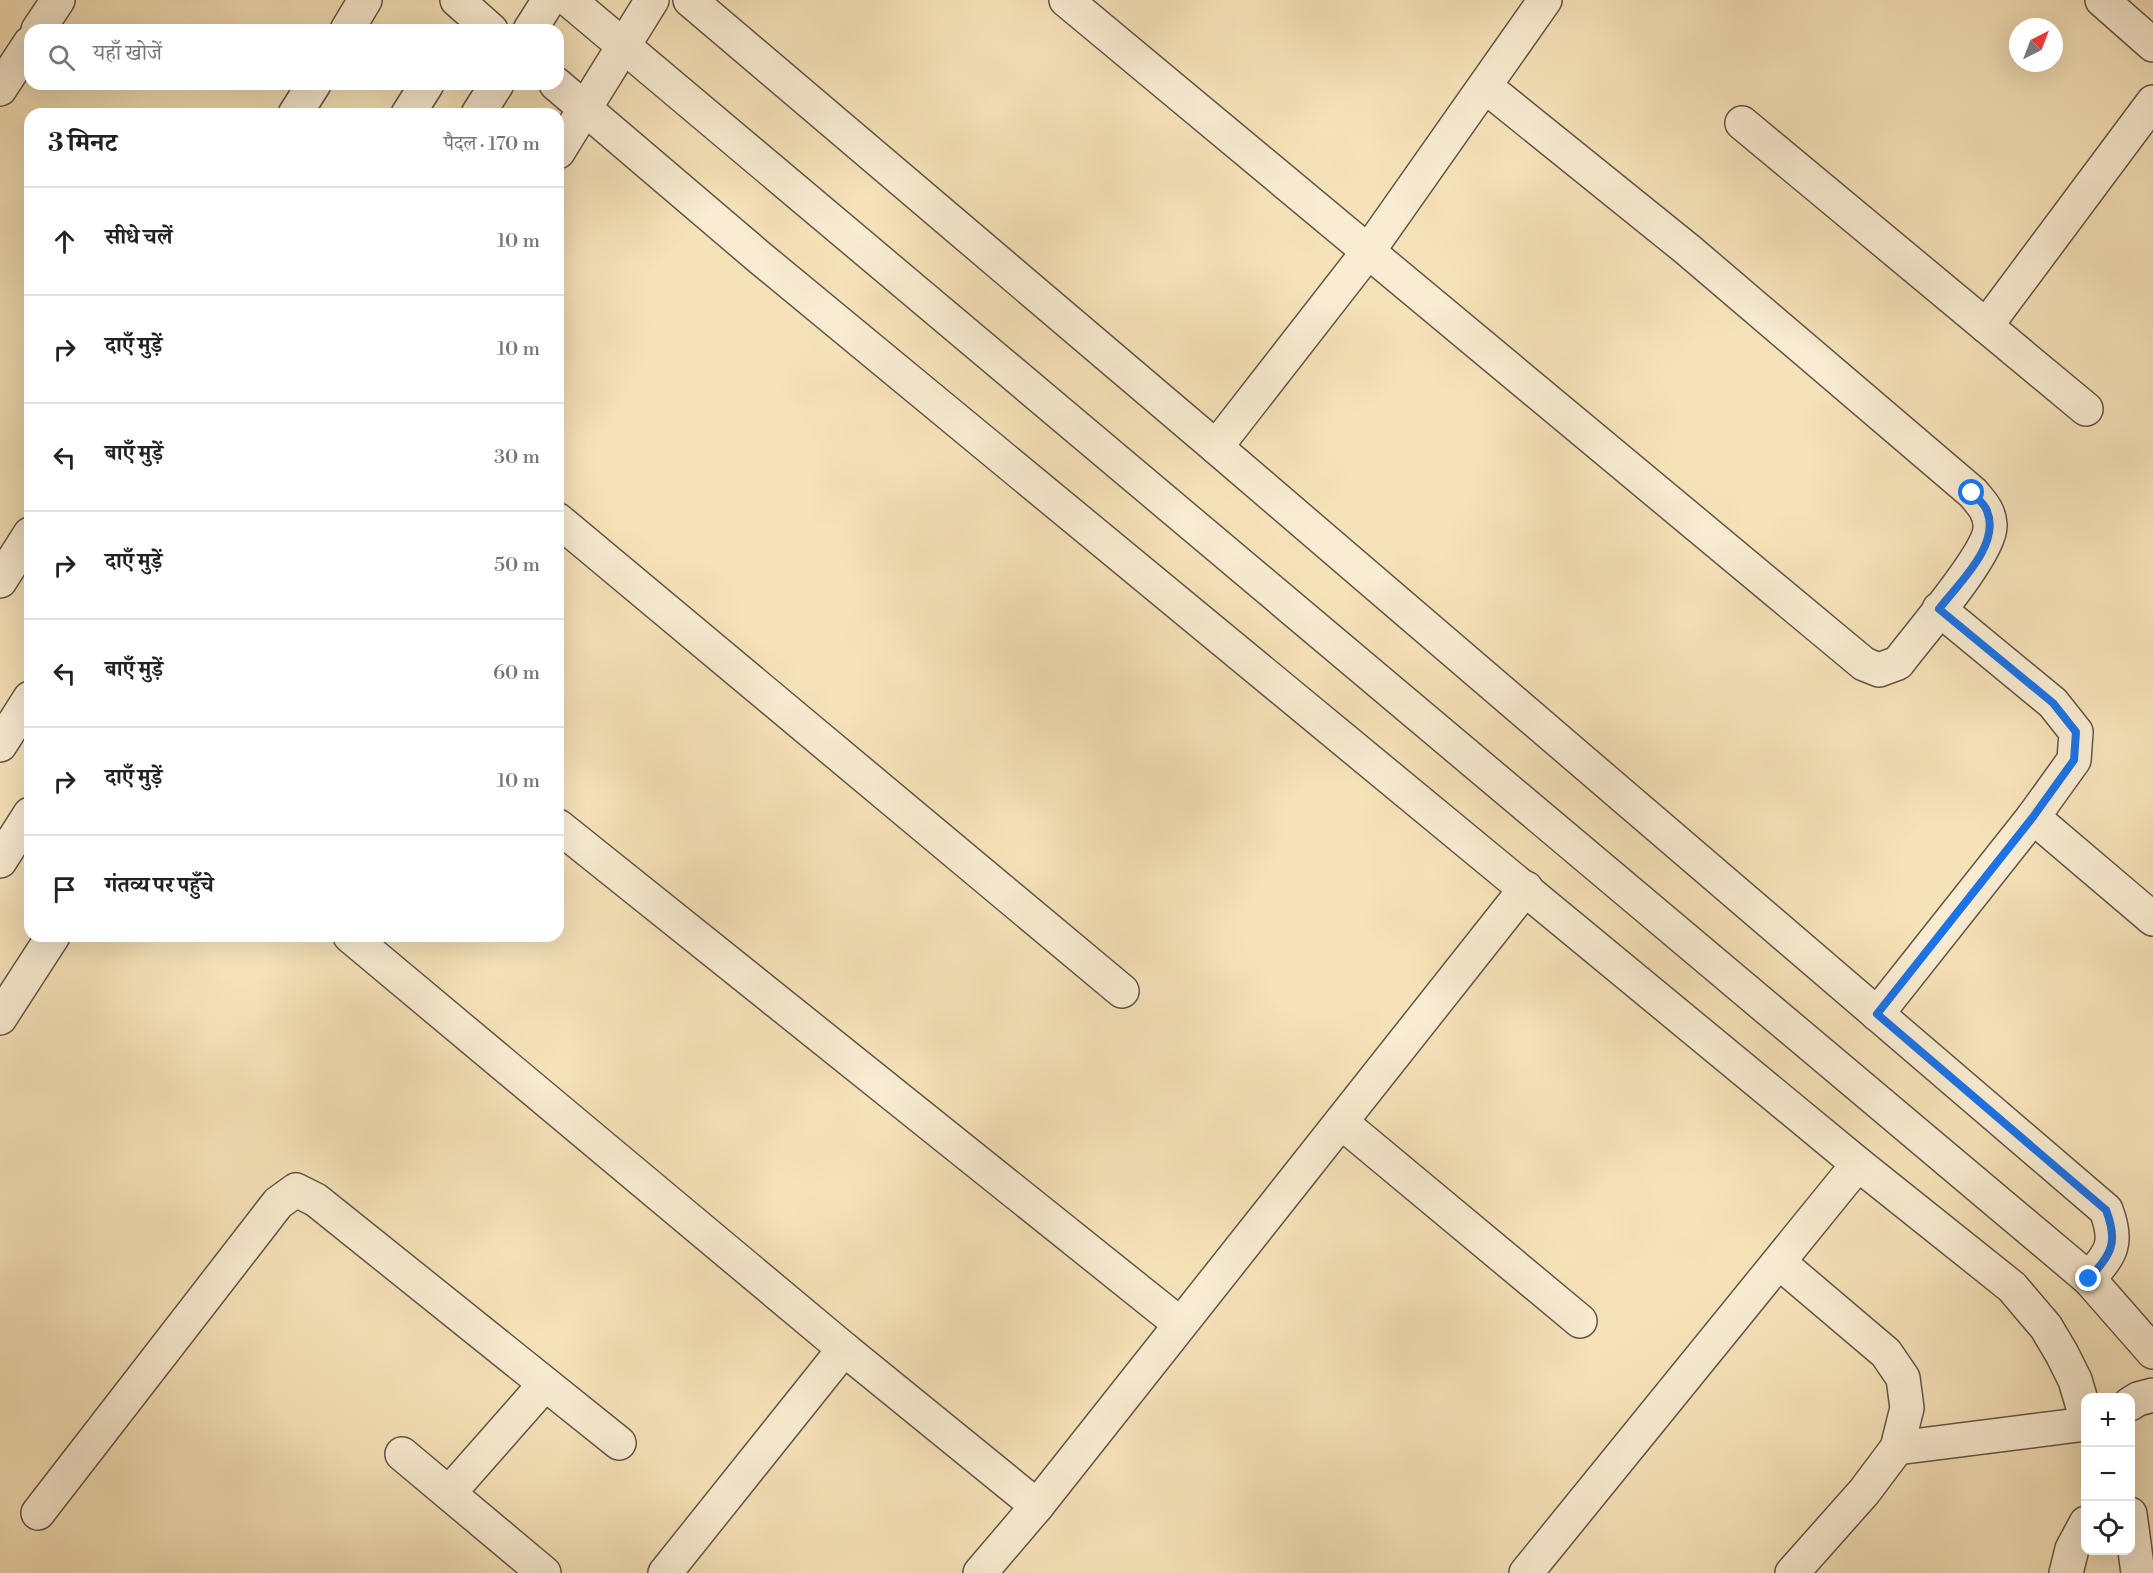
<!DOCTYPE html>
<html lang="hi">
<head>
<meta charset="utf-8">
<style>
	:root { --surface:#fff; --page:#f2f2f2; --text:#222; --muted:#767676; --line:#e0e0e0 }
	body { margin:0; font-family:"Libre Bodoni","Noto Serif Devanagari",serif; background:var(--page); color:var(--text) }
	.controls { position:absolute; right:18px; bottom:18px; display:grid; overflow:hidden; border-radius:12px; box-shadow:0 6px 24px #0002 }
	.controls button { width:54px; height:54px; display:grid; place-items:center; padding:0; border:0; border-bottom:2px solid var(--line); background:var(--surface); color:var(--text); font:30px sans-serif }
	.compass { position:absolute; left:2009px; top:18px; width:54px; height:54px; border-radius:50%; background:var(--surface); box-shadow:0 6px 24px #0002; rotate:42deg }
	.stop { position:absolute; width:18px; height:18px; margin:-14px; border:4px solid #1a73e8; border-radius:50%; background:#fff }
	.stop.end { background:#1a73e8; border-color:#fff; box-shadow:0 2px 6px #0008 }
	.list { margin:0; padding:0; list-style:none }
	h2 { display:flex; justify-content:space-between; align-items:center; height:78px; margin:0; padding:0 24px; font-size:26px }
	h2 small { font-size:20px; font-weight:400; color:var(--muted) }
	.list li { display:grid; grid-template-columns:39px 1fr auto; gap:18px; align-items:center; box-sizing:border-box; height:108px; padding:0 24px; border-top:2px solid var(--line) }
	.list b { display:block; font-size:22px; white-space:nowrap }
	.list em { font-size:20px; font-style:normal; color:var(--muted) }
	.icon { flex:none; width:33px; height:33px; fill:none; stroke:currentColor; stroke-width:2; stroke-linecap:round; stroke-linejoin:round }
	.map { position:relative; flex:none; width:2153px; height:1573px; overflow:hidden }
	.search { position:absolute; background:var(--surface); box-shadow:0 6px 24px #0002; left:24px; top:24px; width:540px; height:66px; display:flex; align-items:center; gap:15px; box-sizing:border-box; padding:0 21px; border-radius:18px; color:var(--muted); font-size:22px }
	.panel { position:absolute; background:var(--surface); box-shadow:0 6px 24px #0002; left:24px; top:108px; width:540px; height:834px; border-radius:18px }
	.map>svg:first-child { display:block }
</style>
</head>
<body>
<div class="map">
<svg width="2153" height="1573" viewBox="0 0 2153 1573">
	<rect width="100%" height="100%" fill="#f6e2b9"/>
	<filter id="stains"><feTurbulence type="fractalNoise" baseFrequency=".00333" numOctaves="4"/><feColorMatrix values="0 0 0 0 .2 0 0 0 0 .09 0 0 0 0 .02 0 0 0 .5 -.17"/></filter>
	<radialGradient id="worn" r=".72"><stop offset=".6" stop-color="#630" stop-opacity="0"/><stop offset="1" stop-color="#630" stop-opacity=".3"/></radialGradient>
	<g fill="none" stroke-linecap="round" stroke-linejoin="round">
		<defs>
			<g id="minor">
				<path d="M690 0 1216 447 2106 1210C2119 1244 2111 1253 2089 1279"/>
				<path d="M1066 0 1864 664 1879 670 1898 663C1917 637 1993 551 1990 524 1989 510 1981 503 1973 493L1687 249 1486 87"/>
				<path d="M2102 0 2153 45"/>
				<path d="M38 30 58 0"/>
				<path d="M347 30 365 0"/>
				<path d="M0 89 30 43"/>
				<path d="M295 114 314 84"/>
				<path d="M1742 123 2086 409"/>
				<path d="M558 152 585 108"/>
				<path d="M1986 326 2153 102"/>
				<path d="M1216 447 1367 253 1545 0"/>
				<path d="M558 520 1122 991"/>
				<path d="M0 581 30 534"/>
				<path d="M2033 817 2153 919"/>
				<path d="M558 826 1180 1324"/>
				<path d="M350 936 844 1349"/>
				<path d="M1877 1014 2033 817 2074 760 2076 732 2053 703 1939 609"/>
				<path d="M0 1018 53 936"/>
				<path d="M1341 1122 1580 1321"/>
				<path d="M1780 1263 1886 1353 1903 1378 1907 1408 1897 1448 1864 1492 1792 1573"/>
				<path d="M1897 1448 2086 1424"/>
				<path d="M402 1454 544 1573"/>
				<path d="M449 1493 545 1384"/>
				<path d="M38 1513 278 1203 296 1190 316 1200 619 1443"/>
				<path d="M665 1573 844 1349 1037 1506"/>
				<path d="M980 1573 1037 1506 1526 888"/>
				<path d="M1526 1573 1858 1164"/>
				<path d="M2066 1573 2072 1549 2086 1523"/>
			</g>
			<g id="tertiary">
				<path d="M457 0 491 30"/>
				<path d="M569 0 2089 1279 2153 1352"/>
				<path d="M530 30 549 0"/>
				<path d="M556 84 759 257 1858 1164 2012 1287 2046 1327 2062 1354 2075 1380 2086 1417"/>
				<path d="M585 108 652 0"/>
				<path d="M408 114 427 84"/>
				<path d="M478 114 497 84"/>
				<path d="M0 745 30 698"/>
				<path d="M0 861 30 814"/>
				<path d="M2130 1404 2138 1399 2153 1395"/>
				<path d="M2130 1514 2138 1573"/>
			</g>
		</defs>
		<use href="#minor" stroke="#625646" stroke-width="36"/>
		<use href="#tertiary" stroke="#625646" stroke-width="36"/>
		<use href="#minor" stroke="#f9ecd2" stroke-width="33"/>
		<use href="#tertiary" stroke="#f9ecd2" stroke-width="33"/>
	</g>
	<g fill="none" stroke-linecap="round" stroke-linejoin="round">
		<path stroke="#1a73e8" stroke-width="8" d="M1972 493C1977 498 1985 504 1987 511 2001 545 1958 584 1939 609L2053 703 2076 732 2074 760 2033 817 1877 1014 2106 1210C2119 1244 2111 1253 2089 1279"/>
	</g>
	<rect width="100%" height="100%" filter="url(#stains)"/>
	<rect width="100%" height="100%" fill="url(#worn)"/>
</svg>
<div class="controls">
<button>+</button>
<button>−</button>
<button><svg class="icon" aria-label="locate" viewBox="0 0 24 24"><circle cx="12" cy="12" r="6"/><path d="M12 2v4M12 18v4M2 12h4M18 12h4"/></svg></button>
</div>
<svg class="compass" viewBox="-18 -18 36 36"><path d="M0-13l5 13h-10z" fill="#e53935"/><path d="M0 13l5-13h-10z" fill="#767676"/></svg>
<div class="stop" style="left:1972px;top:493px"></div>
<div class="stop end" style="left:2089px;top:1279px"></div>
<div class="search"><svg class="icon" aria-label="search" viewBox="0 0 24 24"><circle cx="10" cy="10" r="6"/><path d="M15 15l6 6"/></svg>यहाँ खोजें</div>
<section class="panel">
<h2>3 मिनट<small>पैदल · 170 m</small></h2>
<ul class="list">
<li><svg class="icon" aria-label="ahead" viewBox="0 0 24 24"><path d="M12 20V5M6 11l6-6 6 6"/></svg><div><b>सीधे चलें</b></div><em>10 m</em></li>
<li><svg class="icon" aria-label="right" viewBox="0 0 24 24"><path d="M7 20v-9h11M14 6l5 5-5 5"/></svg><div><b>दाएँ मुड़ें</b></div><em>10 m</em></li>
<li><svg class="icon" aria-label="left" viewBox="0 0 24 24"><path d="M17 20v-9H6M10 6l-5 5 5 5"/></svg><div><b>बाएँ मुड़ें</b></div><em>30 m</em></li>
<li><svg class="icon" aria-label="right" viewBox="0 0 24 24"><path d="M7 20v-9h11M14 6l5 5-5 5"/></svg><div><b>दाएँ मुड़ें</b></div><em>50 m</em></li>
<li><svg class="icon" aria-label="left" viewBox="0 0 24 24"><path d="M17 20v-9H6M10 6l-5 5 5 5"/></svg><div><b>बाएँ मुड़ें</b></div><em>60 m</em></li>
<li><svg class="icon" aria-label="right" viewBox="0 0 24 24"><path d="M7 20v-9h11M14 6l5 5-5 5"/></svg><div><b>दाएँ मुड़ें</b></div><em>10 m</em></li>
<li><svg class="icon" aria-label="arrive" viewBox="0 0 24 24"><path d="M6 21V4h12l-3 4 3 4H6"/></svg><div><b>गंतव्य पर पहुँचे</b></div></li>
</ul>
</section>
</div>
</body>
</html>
